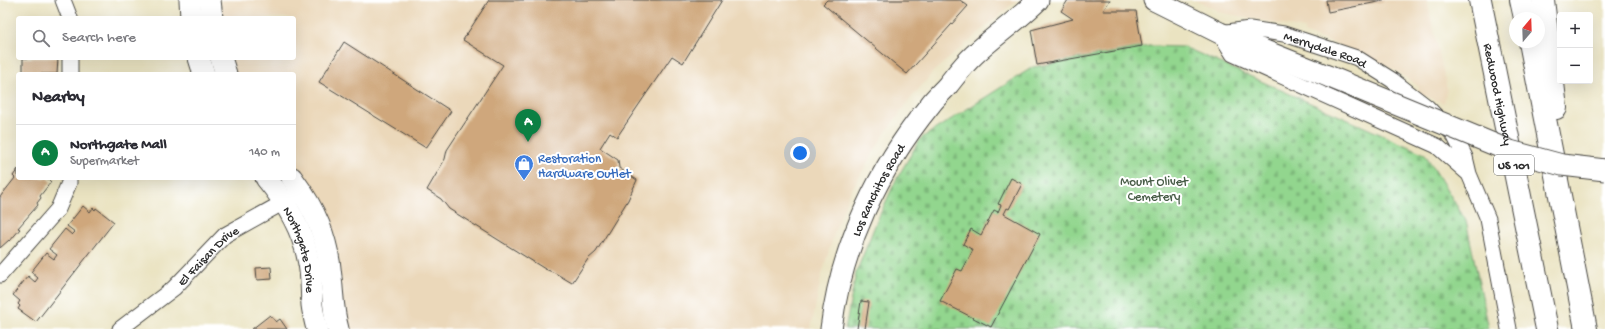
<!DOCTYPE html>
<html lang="en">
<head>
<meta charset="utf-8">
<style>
	:root { --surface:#fff; --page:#f7f7f7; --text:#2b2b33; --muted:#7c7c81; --line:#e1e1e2; --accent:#0b8043 }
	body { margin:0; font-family:"Gochi Hand",sans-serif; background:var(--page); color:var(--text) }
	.controls { position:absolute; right:12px; top:12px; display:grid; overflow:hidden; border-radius:4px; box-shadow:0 4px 16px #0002 }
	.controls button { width:36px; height:36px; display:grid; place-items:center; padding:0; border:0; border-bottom:1px solid var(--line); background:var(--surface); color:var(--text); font:20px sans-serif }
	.compass { position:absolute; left:1509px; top:12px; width:36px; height:36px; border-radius:50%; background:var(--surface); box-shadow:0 4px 16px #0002; rotate:19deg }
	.you { position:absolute; left:800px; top:153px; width:14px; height:14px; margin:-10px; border:3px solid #fff; border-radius:50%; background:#1a73e8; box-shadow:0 0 0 6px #1a73e833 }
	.badge { display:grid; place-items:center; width:26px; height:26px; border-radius:50%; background:var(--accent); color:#fff; font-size:13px; font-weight:700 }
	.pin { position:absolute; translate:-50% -33px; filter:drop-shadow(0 1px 2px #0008) }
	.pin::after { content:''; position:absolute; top:21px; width:14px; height:12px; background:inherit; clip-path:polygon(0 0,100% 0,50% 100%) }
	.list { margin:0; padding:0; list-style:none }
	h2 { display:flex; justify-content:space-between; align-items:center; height:52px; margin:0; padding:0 16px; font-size:17px }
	h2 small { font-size:13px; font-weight:400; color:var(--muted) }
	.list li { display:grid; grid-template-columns:26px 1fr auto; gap:12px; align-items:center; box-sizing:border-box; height:56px; padding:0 16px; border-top:1px solid var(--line) }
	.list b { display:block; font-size:15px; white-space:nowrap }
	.list p { margin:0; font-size:13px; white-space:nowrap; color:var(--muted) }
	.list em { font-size:13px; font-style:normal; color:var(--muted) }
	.icon { flex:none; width:22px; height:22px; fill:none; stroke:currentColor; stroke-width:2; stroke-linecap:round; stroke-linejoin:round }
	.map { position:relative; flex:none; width:1605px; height:329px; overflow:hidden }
	.search { position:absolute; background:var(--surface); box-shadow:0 4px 16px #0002; left:16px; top:16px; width:280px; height:44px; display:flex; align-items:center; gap:10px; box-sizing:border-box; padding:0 14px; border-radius:4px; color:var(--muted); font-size:15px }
	.panel { position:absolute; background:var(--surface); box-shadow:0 4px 16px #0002; left:16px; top:72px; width:280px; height:108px; border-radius:4px }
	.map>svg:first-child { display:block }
</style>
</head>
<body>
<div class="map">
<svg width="1605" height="329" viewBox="0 0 1605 329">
	<defs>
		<pattern id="cemetery-stones" width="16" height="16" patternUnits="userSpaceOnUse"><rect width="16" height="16" fill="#92d68e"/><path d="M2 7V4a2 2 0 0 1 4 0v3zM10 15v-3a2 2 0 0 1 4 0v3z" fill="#7eb87b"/></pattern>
	</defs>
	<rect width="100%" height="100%" fill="#fff"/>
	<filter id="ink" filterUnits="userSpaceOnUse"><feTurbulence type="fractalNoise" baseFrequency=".025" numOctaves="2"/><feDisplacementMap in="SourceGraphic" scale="8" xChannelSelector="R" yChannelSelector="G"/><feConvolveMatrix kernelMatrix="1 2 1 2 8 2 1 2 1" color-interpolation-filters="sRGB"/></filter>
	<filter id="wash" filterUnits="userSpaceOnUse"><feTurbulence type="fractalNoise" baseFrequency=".012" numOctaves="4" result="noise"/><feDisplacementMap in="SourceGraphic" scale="16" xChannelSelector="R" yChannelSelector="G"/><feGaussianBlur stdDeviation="0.9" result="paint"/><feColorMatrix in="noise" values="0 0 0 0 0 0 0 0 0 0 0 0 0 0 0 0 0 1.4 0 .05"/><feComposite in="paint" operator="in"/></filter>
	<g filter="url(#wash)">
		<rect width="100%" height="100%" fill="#eae3c1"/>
		<g fill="#ebd8ba">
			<path d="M220 0H1017L933 72 908 102 884 135 848 196 832 240 821 278 811 329H349L342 303 338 254 332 228 322 206 310 186 307 178 294 165V74H236L231 58H294V18H222Z"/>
			<path d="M1193 0H1427L1447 88 1444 103 1417 93 1419 87 1395 70 1336 44 1304 33V29L1219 12 1212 7Z"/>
		</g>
		<path fill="url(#cemetery-stones)" stroke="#5e805c" d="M1149 46 1184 47 1425 154 1466 221 1489 329H845L856 273 876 223 896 180 920 139 1033 67Z"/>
		<g id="blocks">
			<g fill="#cfa77b">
				<path d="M489 0H722L683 63 672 56 617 137 610 132 600 148 618 160 619 168 637 180 628 200 596 252 588 259 572 283 555 273 545 269 449 209 441 199 427 190 445 159 447 150 503 65 463 40Z"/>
				<path d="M827 0H960L968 6 907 74 823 4Z"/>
				<path d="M1068 0H1110L1103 11H1136L1142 46 1037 65 1031 30 1073 19 1061 11Z"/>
				<path d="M1326 0H1383V1L1328 12Z"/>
				<path d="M344 42 451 111 426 148 319 82Z"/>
				<path d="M23 58H58L57 74H23Z"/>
				<path d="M18 169V178H47L51 182 40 196 41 198 37 203 38 205 18 228 20 229 10 241 9 240 0 248V197L15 178 13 176Z"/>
				<path d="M1011 178 1022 184 1009 209 1007 208 1004 214 1040 234 991 327 940 301 957 269 962 271 973 250 963 244 971 229 981 235 994 210 998 212 1001 205 998 204Z"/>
				<path d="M83 206 90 212 93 208 95 210 96 208 114 222 36 322 18 309 20 306 18 304 20 301 13 295 28 276 35 282 38 278 31 272 46 253 54 259 57 255 49 249 65 229 72 235 75 232 67 226Z"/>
				<path d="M271 267 272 279 257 280 256 268Z"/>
				<path d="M861 301 869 302 865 329H857Z"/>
				<path d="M270 315 276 322 280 319 287 329H252Z"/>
			</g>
		</g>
	</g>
	<g filter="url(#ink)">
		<use href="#blocks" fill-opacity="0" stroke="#484742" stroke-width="1"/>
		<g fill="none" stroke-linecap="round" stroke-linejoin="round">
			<defs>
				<g id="street">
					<path d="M63 0 70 18"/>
					<path d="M70 74V58"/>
					<path id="s1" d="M1469 174 1437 146 1233 54 1220 33 1250 29 1284 34 1357 58 1392 80 1427 107 1454 135 1465 157 1469 174 1488 219 1509 329"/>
					<path d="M0 275 58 209 69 183V178"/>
					<path id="s2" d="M120 329 174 288 225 235 293 197"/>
				</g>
				<g id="secondary">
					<path d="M190 0 191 18"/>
					<path d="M210 0 212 18"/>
					<path d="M1154 0 1220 33 1330 77"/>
					<path d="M199 58 204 74"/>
					<path d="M221 58 226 74"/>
					<path id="s3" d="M266 178C286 202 302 228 308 259 312 274 311 290 312 305 313 313 315 321 317 329"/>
					<path d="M292 178C315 209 328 238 331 277 333 295 333 312 338 329"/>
					<path id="s4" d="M831 329C841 247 878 169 930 105 935 98 942 92 948 85 956 75 964 64 974 55 994 36 1018 20 1038 0"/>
				</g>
				<g id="highway">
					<path id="s5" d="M1480 0 1547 329"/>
					<path d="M1521 0 1525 18"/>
					<path d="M1543 0 1556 108"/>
					<path d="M1530 42 1586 329"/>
				</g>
			</defs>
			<use href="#street" stroke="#484742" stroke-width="17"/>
			<use href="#secondary" stroke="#484742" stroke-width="23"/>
			<use href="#highway" stroke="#484742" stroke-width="24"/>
			<use href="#street" stroke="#fff" stroke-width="15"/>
			<use href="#secondary" stroke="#fff" stroke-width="21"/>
			<use href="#highway" stroke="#fff" stroke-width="22"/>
			<defs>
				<path id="secondary-bridge" d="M1330 77 1510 151 1562 165 1605 170"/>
			</defs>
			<use href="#secondary-bridge" stroke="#484742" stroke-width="23" stroke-linecap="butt"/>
			<use href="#secondary-bridge" stroke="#fff" stroke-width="21"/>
		</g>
	</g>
	<defs>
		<symbol id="shop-pin" viewBox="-11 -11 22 30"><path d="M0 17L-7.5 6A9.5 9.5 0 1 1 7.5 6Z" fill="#3f7fe0" stroke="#fff"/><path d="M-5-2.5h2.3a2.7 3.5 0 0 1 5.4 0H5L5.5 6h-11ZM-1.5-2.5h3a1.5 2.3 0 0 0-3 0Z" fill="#fff"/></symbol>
	</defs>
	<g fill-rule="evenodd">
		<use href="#shop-pin" x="513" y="153" width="22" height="30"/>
	</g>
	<g text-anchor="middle" stroke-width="4" stroke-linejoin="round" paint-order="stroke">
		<rect fill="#fff" stroke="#6b6b6b" stroke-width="1" x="1494" y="155" width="40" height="20" rx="3"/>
		<g font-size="12" font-weight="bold" fill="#2b2b2b">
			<text x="1514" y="169">US 101</text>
		</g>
		<g font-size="13" fill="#2b2b2b" stroke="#fff">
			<text dy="5" stroke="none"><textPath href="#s1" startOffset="400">Merrydale Road</textPath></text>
			<text dy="5" stroke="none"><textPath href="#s5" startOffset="96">Redwood Highway</textPath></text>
			<text dy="5" stroke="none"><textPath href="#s4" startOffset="148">Los Ranchitos Road</textPath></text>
			<text dy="5" stroke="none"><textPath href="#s3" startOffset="81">Northgate Drive</textPath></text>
			<text dy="5" stroke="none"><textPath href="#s2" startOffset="115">El Faisan Drive</textPath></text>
		</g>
		<g font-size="13" fill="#366cbe" stroke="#fff" text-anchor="start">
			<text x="538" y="162">Restoration<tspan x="538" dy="15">Hardware Outlet</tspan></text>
		</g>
		<g font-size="13" fill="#4a5e49" stroke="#fff">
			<text x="1154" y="185">Mount Olivet<tspan x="1154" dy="15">Cemetery</tspan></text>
		</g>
	</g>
</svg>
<div class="controls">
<button>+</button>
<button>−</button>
</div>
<svg class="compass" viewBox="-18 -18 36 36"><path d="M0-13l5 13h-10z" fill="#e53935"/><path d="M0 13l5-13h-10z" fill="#7c7c81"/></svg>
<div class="you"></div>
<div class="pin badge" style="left:528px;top:142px">A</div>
<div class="search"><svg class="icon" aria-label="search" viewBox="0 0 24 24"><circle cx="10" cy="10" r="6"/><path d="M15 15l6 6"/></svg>Search here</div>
<section class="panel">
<h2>Nearby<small></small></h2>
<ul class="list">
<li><span class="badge">A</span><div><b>Northgate Mall</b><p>Supermarket</p></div><em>140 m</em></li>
</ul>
</section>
</div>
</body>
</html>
